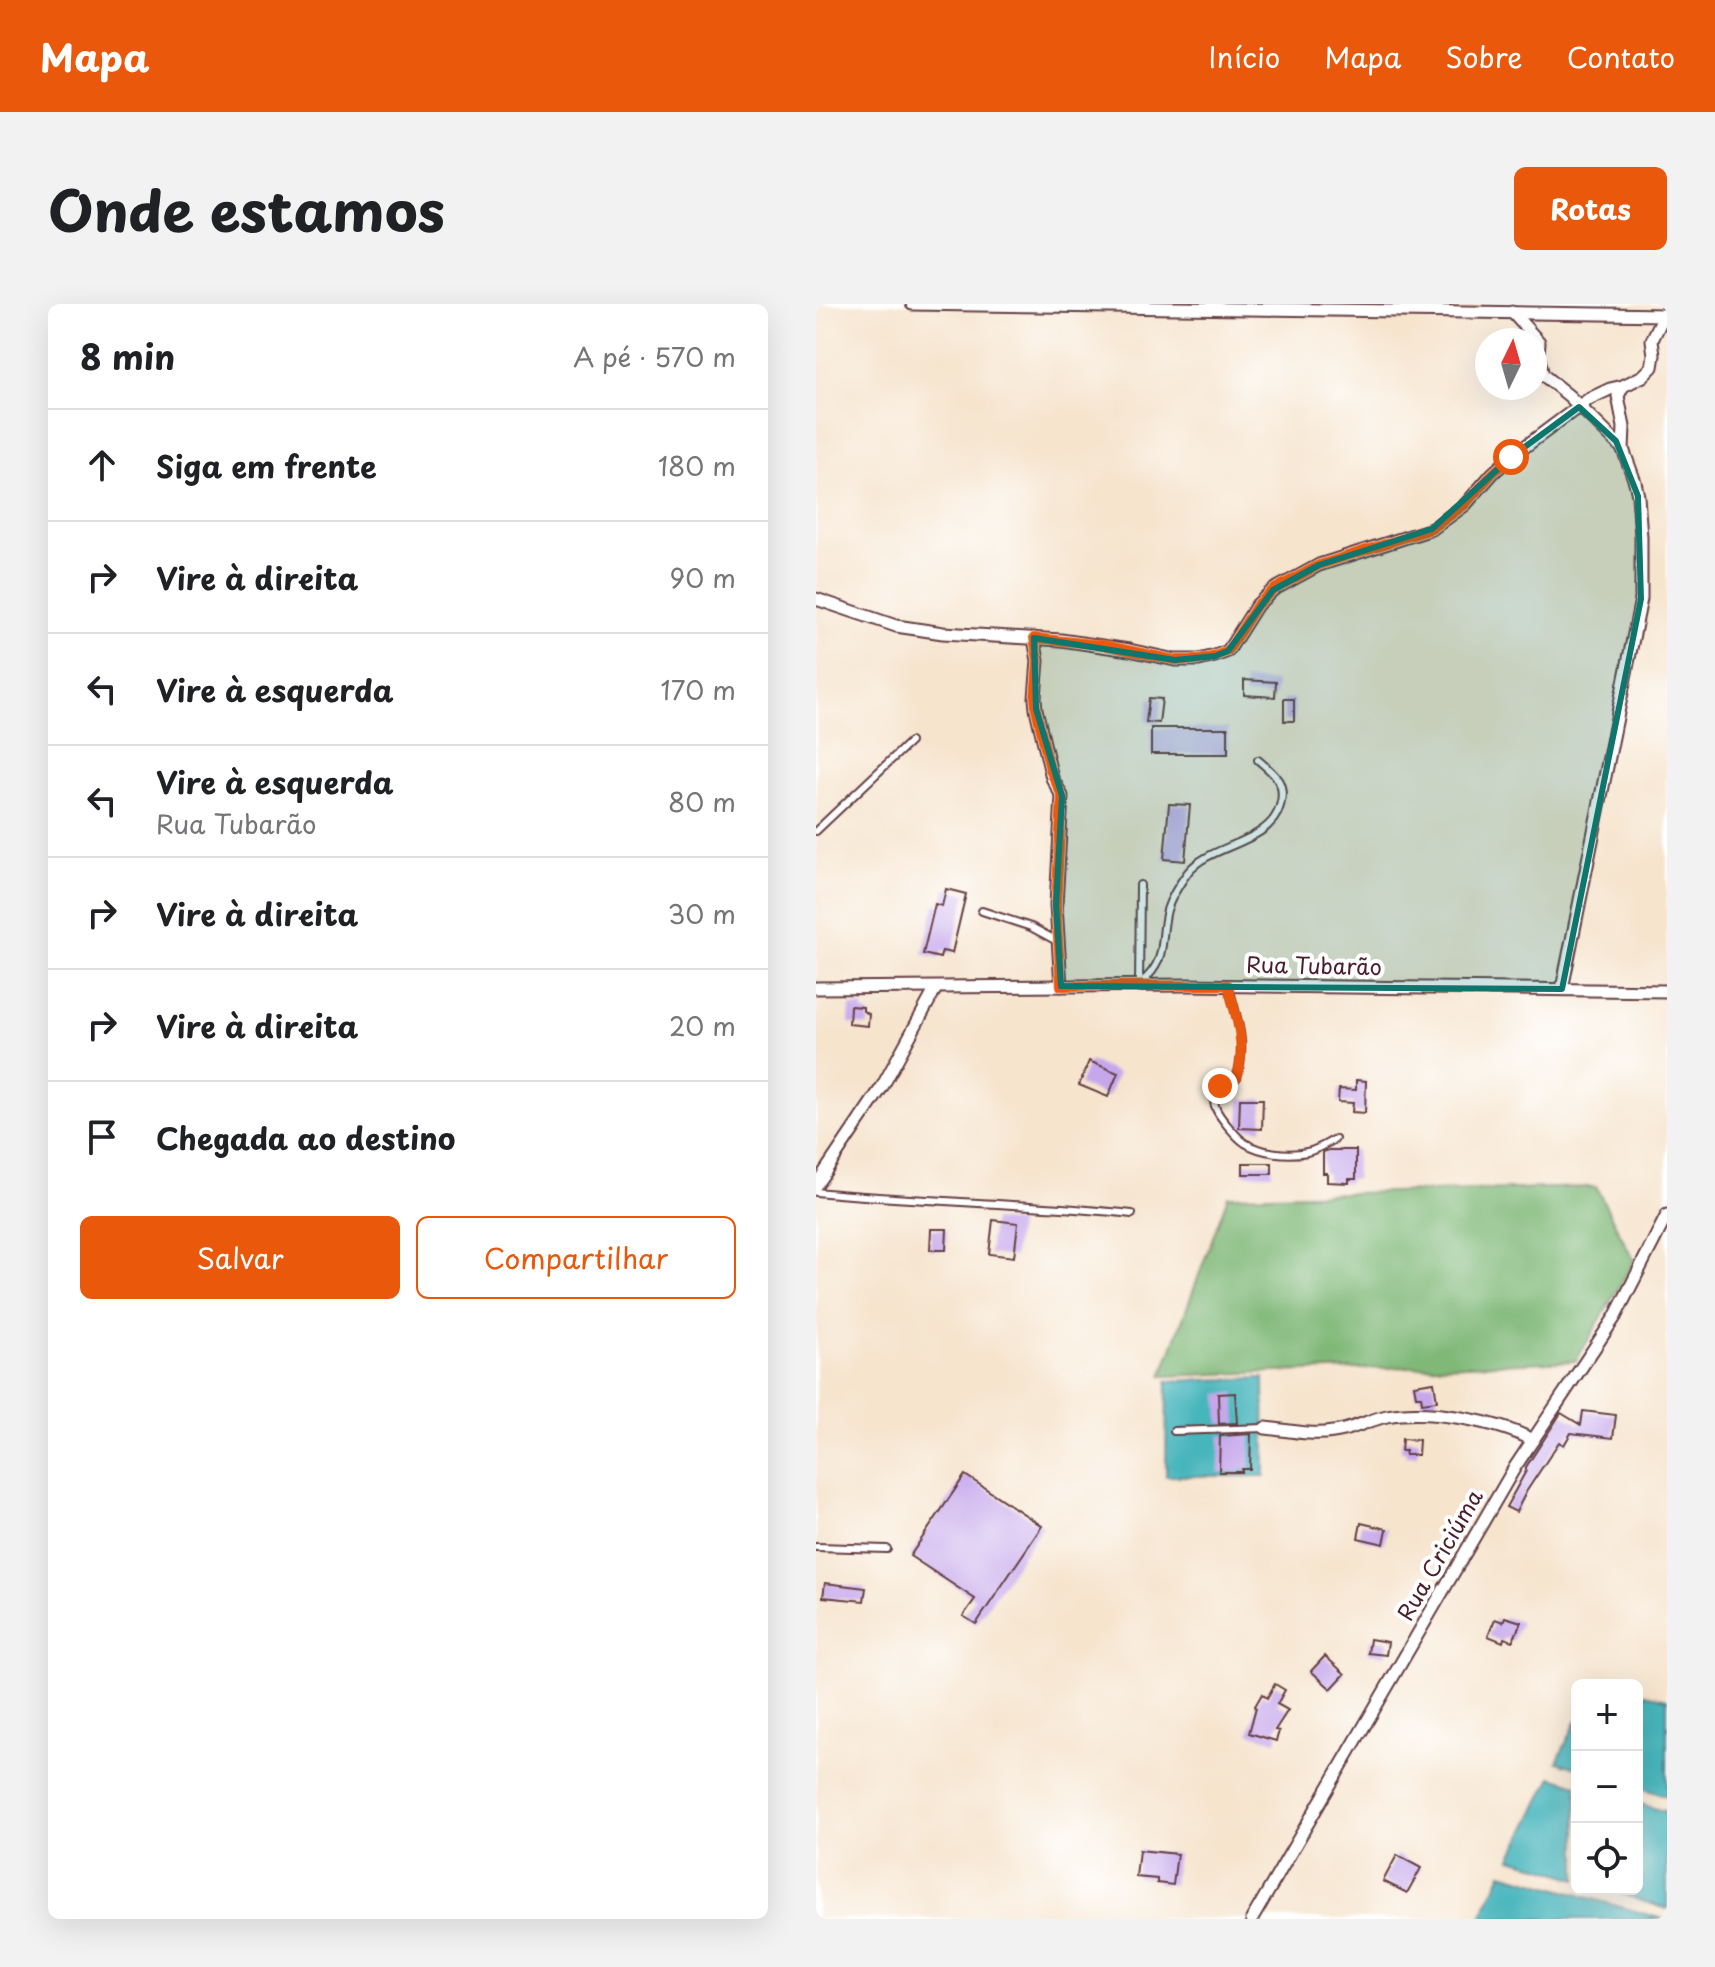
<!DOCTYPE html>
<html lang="pt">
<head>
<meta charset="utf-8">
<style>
	:root { --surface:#fff; --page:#f2f2f2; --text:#202124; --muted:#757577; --line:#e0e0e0; --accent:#ea580c }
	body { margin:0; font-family:"Playpen Sans",sans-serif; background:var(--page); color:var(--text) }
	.controls { position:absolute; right:24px; bottom:24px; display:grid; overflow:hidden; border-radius:12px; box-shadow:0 8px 32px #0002 }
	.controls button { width:72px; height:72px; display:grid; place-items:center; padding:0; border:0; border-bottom:2px solid var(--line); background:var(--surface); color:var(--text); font:40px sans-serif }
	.compass { position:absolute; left:659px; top:24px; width:72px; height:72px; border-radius:50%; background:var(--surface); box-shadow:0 8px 32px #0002; rotate:5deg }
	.stop { position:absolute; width:24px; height:24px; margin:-18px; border:6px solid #ea580c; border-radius:50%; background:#fff }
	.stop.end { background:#ea580c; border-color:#fff; box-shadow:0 2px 8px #0008 }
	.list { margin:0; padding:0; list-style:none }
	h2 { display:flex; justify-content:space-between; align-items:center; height:104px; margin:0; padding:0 32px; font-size:34px }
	h2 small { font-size:26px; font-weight:400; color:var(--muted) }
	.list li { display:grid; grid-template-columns:52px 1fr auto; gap:24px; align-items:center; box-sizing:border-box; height:112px; padding:0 32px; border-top:2px solid var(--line) }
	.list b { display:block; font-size:30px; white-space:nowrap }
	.list p { margin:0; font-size:26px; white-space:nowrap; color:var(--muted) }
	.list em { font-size:26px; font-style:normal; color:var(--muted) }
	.actions { display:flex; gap:16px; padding:24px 32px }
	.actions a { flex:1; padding:18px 0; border:2px solid var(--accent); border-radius:12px; text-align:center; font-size:28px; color:var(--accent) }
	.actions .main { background:var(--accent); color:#fff }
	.icon { flex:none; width:44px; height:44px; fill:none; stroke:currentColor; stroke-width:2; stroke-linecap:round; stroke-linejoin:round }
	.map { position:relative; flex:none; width:851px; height:1615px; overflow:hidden; border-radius:12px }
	header { display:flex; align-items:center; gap:48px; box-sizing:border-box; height:112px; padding:0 40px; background:var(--accent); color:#fff }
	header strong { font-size:38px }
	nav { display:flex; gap:44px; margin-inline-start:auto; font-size:28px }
	.intro { display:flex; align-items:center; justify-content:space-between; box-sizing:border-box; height:192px; padding:0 48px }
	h1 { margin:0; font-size:56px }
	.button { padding:20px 36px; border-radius:12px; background:var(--accent); color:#fff; font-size:28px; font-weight:700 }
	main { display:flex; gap:48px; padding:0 48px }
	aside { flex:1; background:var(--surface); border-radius:12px; box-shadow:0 8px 32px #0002 }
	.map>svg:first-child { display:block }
</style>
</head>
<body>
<header>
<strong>Mapa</strong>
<nav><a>Início</a><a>Mapa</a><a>Sobre</a><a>Contato</a></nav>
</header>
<div class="intro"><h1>Onde estamos</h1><a class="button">Rotas</a></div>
<main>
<aside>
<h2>8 min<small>A pé · 570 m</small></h2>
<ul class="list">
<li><svg class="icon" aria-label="ahead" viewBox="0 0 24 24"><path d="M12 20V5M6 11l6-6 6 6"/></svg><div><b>Siga em frente</b></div><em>180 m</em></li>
<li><svg class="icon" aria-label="right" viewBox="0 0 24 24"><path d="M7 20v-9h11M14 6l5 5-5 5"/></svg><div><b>Vire à direita</b></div><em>90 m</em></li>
<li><svg class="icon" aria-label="left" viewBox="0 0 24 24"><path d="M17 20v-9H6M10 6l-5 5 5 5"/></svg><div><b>Vire à esquerda</b></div><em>170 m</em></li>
<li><svg class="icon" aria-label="left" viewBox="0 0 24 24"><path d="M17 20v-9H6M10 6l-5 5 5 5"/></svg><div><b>Vire à esquerda</b><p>Rua Tubarão</p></div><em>80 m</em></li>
<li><svg class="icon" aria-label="right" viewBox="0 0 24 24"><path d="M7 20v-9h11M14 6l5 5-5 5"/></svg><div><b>Vire à direita</b></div><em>30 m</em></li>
<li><svg class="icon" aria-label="right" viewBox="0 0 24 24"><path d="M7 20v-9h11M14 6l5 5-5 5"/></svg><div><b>Vire à direita</b></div><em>20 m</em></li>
<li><svg class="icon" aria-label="arrive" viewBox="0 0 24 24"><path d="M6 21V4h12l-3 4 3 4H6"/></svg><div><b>Chegada ao destino</b></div></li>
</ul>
<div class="actions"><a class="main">Salvar</a><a>Compartilhar</a></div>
</aside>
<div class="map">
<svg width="851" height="1615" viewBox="0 0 851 1615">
	<rect width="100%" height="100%" fill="#fff"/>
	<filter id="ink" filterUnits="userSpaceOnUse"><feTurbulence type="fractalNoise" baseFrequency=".0125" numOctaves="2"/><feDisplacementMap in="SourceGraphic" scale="16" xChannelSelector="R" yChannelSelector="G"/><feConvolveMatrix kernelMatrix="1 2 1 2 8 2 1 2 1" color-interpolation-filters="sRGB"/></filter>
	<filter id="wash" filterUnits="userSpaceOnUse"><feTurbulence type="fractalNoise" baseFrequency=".006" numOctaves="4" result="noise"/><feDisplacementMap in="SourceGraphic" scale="32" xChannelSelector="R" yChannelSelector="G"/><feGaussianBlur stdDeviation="1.8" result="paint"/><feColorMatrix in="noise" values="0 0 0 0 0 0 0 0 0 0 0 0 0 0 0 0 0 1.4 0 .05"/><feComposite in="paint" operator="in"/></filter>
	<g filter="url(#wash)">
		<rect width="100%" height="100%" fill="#f6e4cd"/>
		<path fill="#7fb877" stroke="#646c51" stroke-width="2" d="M780 883 818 957 760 1057 346 1072 412 892Z"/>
		<g fill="#46b5bc" stroke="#486a74" stroke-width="2">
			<path d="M448 1074 449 1172H350L351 1077Z"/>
			<path d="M821 1388 851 1395V1492L821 1483Z"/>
			<path d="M761 1416V1464L741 1458Z"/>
			<path d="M736 1473 761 1481V1575L695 1554Z"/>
			<path d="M821 1499 851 1508V1605L791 1585H821Z"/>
			<path d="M686 1569 847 1615H665Z"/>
		</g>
		<g id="blocks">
			<g fill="#c6a7eb">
				<path d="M428 376 460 378 459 393 428 391Z"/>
				<path d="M333 394 346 395 343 419 330 418Z"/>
				<rect x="468" y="395" width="10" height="22"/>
				<rect x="335" y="424" width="77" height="26"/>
				<path d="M353 500 374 501 369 557 348 555Z"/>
				<path d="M130 585 150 590 136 649 126 647 124 654 107 650 119 600 126 602Z"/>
				<path d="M34 702 47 703V707L53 710 52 722 33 720Z"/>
				<path d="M273 757 302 769 292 793 263 781Z"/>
				<path d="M540 776 550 777 549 809 536 808 537 799 522 798 523 785 540 786Z"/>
				<path d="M424 795H447L446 825 423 824Z"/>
				<path d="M513 846H540V875H533V879L511 878V869H507V848Z"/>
				<rect x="427" y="859" width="29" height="11"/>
				<path d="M177 916 202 919 198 953 173 950Z"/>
				<path d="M115 925H131L130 946H114Z"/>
				<path d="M618 1078 621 1097 606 1099 605 1092H600L598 1081Z"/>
				<path d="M419 1089 421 1119 403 1120 402 1090Z"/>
				<path d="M767 1107 800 1111 797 1134 755 1129 748 1141 743 1138 710 1188 700 1208 690 1203 710 1167V1163L745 1109 765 1121Z"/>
				<path d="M435 1130 434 1165H426V1168H403L404 1132Z"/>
				<path d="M586 1135 603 1136 602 1151H589L590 1147H585Z"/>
				<path d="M149 1171 226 1222 160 1320 147 1312 159 1295 94 1252Z"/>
				<path d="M545 1219 571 1225 568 1240 542 1234Z"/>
				<path d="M9 1279 50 1284 48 1297 7 1293Z"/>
				<path d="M689 1313 705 1318 697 1337 688 1334 687 1338 672 1332 679 1315 687 1318Z"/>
				<path d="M554 1335 572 1338 570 1351 552 1349Z"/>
				<path d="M509 1352 529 1370 515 1385 495 1367Z"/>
				<path d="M459 1380 469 1386 461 1400 472 1406 459 1426 463 1427 460 1437 433 1429 440 1403 439 1402 446 1390 451 1394Z"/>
				<path d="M323 1546 361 1550 357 1581 341 1579V1575L320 1573Z"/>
				<path d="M581 1551 605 1564 591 1589 567 1577Z"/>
			</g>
		</g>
	</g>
	<g filter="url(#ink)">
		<use href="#blocks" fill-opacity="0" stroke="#643d43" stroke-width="2"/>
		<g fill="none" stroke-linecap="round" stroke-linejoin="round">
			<defs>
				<g id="service">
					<path d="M0 527 94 438"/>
					<path d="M166 607 215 623 241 637"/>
					<path d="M325 679C353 655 343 637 351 606 355 593 364 579 372 568 394 540 454 540 464 502 471 478 458 470 442 456"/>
					<path d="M323 681 324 581"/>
					<path d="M412 681C421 714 431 739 421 773L399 787C395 801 402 810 411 821 416 827 422 834 429 839 445 849 472 852 491 848 501 846 510 840 519 835"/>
					<path d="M0 888C105 898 211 899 316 910"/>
					<path d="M358 1127 449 1124"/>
					<path d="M0 1243 71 1245"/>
				</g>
				<g id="minor">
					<path d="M96 0 851 11"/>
					<path d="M696 8 723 38 722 51 727 71 753 92 807 145"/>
					<path d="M0 295 80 322 127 329 245 336 313 346 359 356H383L399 352 412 347 441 301 457 286 503 261 616 225 649 201 677 169 695 153 773 95 794 85 807 82"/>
					<path d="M218 334 222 357 219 394 220 405 236 474 246 492 240 601 245 682"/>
					<path d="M0 684 371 681 851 687"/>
					<path d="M746 685 825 295V233L822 192 819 178 807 145 808 123 802 92 807 82 827 72 836 63 838 51 836 36 848 11"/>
					<path d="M0 881 66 783 120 684"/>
					<path d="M449 1124C471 1126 495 1132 517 1128 536 1126 552 1116 571 1112 612 1104 680 1117 717 1136"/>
					<path d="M436 1615 699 1163 799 1013 851 911"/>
				</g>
			</defs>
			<use href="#service" stroke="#643d43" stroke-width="10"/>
			<use href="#minor" stroke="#643d43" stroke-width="15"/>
			<use href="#service" stroke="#fff" stroke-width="6"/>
			<use href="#minor" stroke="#fff" stroke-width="11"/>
		</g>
	</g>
	<g fill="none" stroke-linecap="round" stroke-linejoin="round" filter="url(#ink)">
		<path stroke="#ea580c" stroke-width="10" d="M404 782 412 780 421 773C431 740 420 713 412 681L245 682 240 601 246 492 234 466 220 405 219 394 222 357 218 334 287 341 359 356H383L399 352 412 347 441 301 457 286 503 261 616 225 649 201 677 169 695 153"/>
	</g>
	<path fill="#0f766e" fill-opacity="0.2" stroke="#0f766e" stroke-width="6" stroke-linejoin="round" d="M763 103 800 137 822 192 825 295 746 685 245 682 240 601 246 492 220 405 218 334 359 356 399 352 412 347 457 286 503 261 616 225 695 153Z"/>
	<g text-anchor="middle" stroke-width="8" stroke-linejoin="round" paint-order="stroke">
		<g font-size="22" fill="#4a1f2b" stroke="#fff">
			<text transform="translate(498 662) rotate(1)" y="8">Rua Tubarão</text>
			<text transform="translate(624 1251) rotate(-60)" y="8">Rua Criciúma</text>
		</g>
	</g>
</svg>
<div class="controls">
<button>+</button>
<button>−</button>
<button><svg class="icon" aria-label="locate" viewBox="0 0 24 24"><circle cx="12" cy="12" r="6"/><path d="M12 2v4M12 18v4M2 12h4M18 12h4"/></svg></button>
</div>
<svg class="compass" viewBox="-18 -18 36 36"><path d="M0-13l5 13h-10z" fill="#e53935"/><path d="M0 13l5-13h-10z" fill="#757577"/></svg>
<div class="stop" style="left:695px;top:153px"></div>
<div class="stop end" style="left:404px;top:782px"></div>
</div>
</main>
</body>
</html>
